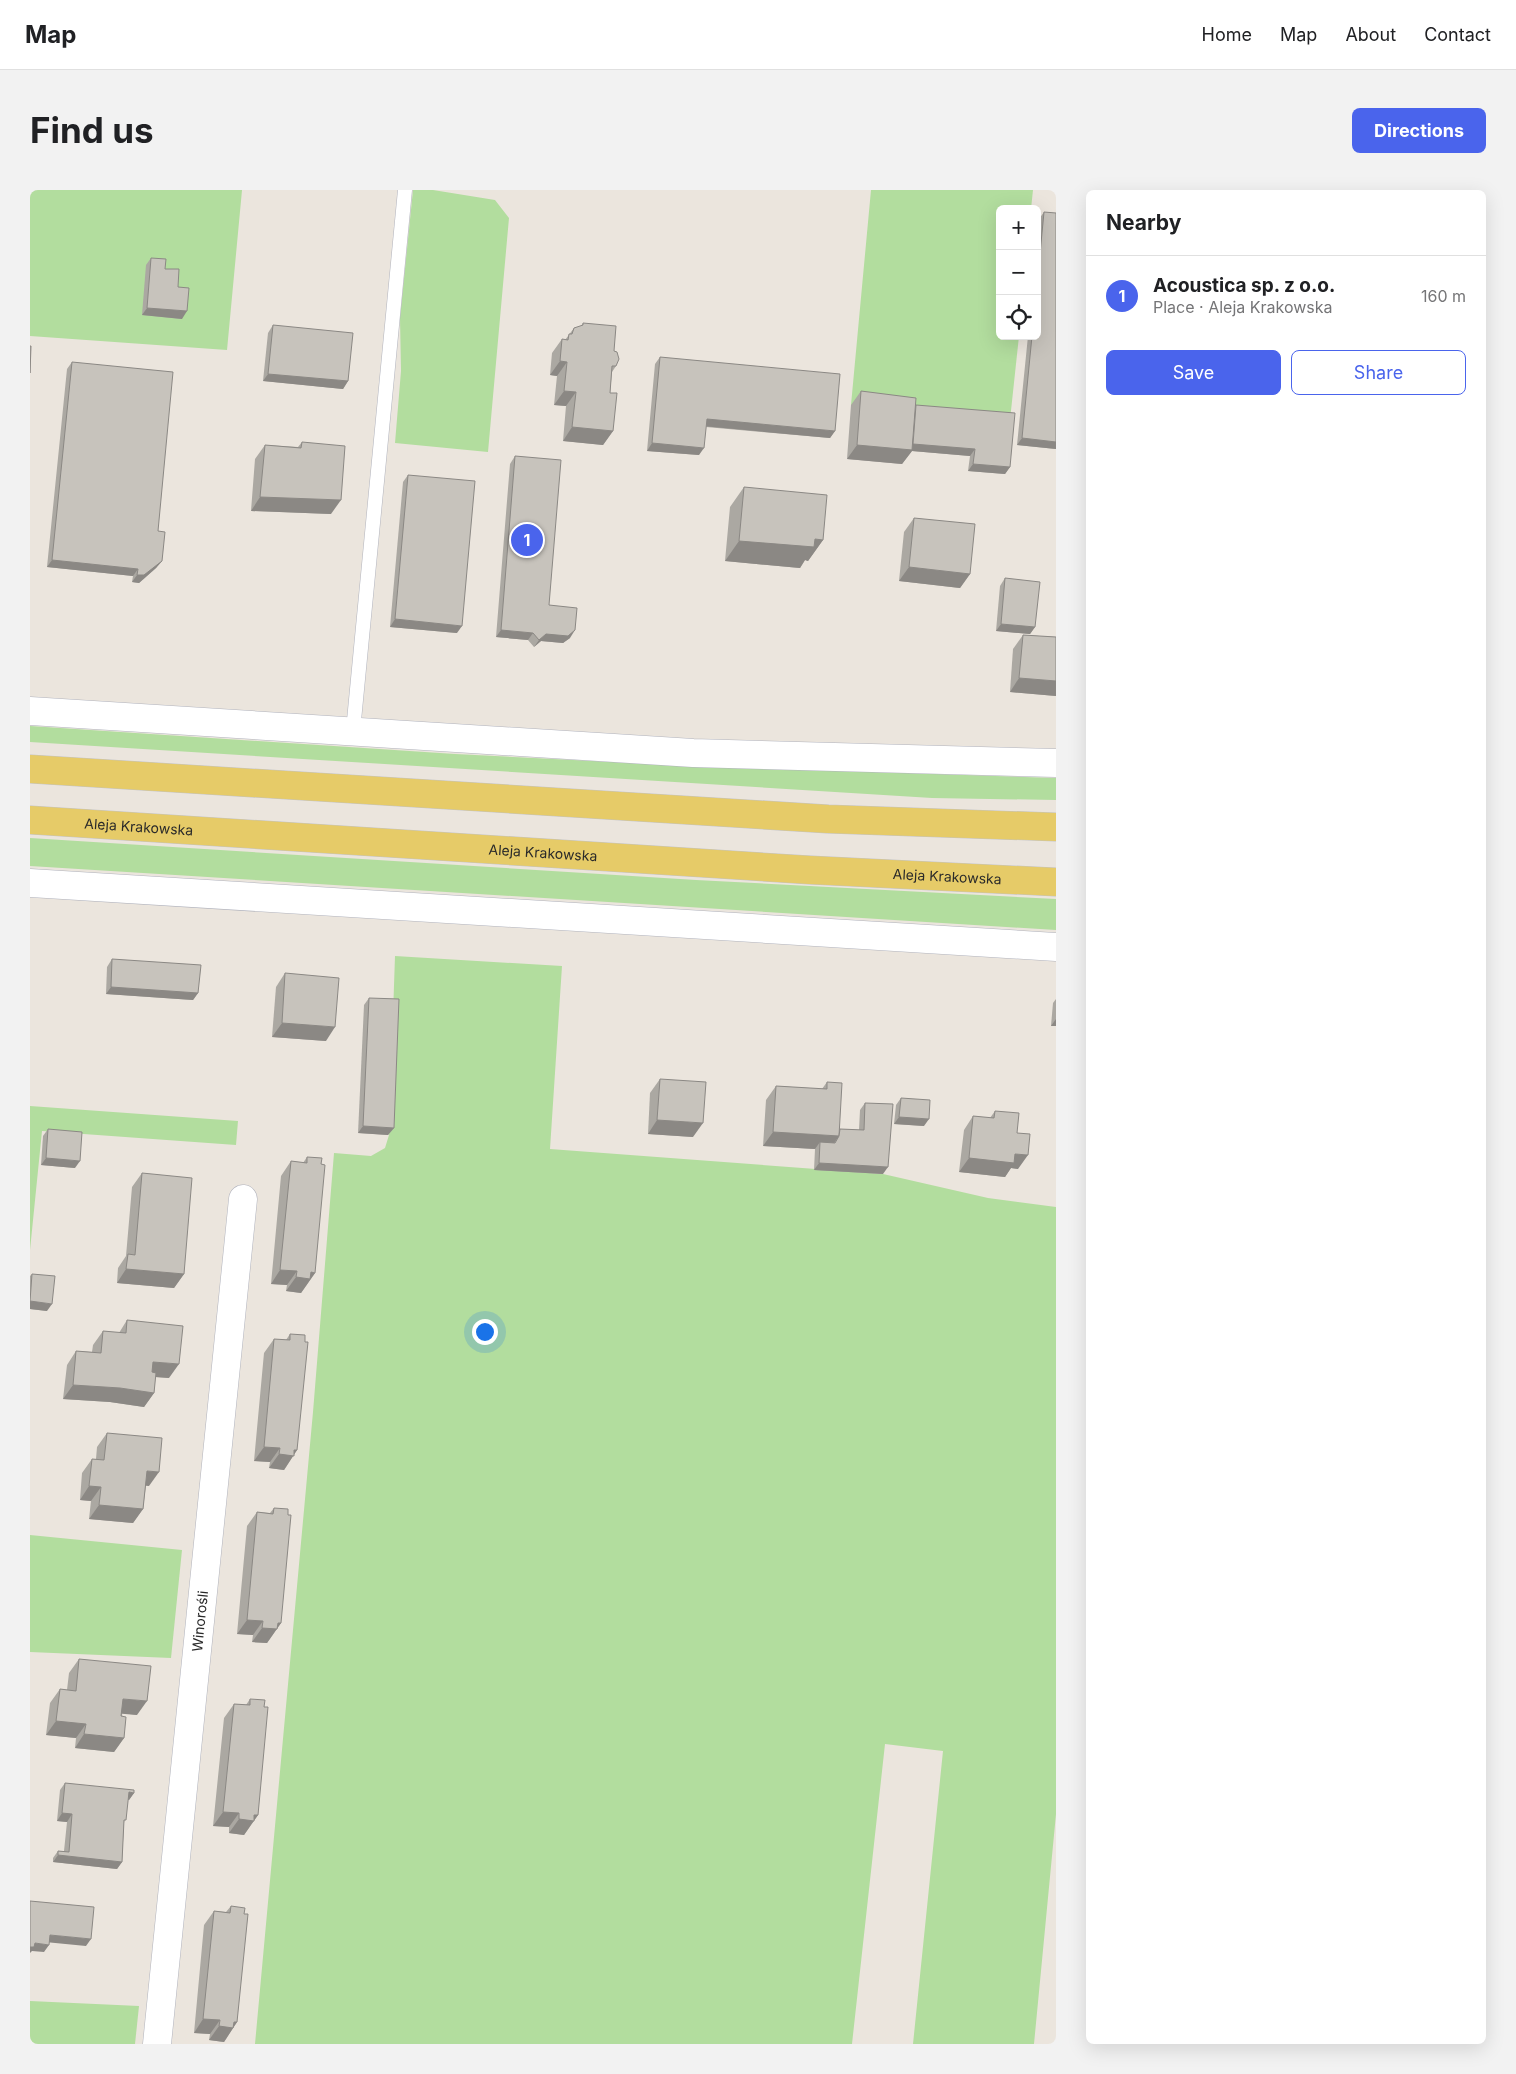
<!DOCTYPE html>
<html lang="en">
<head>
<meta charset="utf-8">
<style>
	:root { --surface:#fff; --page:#f2f2f2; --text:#202124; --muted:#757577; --line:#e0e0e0; --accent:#4a64ec }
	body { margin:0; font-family:Inter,sans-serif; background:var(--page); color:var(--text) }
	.controls { position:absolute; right:15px; top:15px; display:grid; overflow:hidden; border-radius:8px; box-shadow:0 5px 20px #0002 }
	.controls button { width:45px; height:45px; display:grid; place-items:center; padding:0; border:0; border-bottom:1px solid var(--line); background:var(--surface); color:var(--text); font:25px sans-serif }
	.you { position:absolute; left:454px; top:1141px; width:18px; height:18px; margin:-12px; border:4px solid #fff; border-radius:50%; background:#1a73e8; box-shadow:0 0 0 8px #1a73e833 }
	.badge { display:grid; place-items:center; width:32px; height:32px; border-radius:50%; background:var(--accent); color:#fff; font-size:16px; font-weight:700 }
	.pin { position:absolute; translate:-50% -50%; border:2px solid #fff; box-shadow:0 1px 5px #0006 }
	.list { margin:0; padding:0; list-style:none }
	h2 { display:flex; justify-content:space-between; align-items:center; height:65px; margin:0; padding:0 20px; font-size:21px }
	h2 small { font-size:16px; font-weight:400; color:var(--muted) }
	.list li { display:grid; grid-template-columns:32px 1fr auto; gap:15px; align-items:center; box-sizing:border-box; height:80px; padding:0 20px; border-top:1px solid var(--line) }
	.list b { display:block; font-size:19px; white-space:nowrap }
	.list p { margin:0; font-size:16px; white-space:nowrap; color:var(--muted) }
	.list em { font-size:16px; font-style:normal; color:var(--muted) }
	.actions { display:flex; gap:10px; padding:15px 20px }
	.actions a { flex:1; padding:11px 0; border:1px solid var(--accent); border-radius:8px; text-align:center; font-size:18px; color:var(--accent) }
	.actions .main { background:var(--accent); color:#fff }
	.icon { flex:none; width:28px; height:28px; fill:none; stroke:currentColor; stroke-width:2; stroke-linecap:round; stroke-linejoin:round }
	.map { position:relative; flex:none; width:1026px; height:1854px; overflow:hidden; border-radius:8px }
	header { display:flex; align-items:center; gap:30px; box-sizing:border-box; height:70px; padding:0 25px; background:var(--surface); border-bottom:1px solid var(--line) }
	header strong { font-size:24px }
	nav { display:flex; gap:28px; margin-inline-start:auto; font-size:18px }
	.intro { display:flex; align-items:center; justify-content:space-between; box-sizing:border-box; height:120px; padding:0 30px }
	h1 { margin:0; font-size:35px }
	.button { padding:12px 22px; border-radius:8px; background:var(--accent); color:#fff; font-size:18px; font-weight:700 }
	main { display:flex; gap:30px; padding:0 30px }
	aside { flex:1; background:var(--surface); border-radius:8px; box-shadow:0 5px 20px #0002 }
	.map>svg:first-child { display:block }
</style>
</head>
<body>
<header>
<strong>Map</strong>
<nav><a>Home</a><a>Map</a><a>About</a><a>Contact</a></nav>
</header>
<div class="intro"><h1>Find us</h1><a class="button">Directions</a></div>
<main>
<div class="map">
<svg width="1026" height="1854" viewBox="0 0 1026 1854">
	<rect width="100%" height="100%" fill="#ebe5dd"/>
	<g fill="#b2dd9e">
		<path d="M0 0H212L197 160 0 146Z"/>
		<path d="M383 0H403L465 10 479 28 458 262 365 253 371 181 370 128Z"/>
		<path d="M841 0H1003L1001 19H970V146H989L980 230 821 215Z"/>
		<path d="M0 536 425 564 663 576 1026 588V610L902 608 0 552Z"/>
		<path d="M0 648 666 690 1026 709V740L0 676Z"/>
		<path d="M365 766 532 776 520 959 853 984 958 1008 1026 1017V1624L1004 1854H883L913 1561 855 1554 822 1854H225L283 1222 304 963 341 966 355 958 359 945Z"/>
		<path d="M0 916 208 931 206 955 12 941 0 1060Z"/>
		<path d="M0 1345 152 1360 141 1468 0 1462Z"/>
		<path d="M0 1811 109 1816 105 1854H0Z"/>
	</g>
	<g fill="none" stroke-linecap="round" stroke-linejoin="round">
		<defs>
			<path id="service" d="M323 541 375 0"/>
			<g id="minor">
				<path d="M0 521 663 563 1026 573"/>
				<path d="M0 693 1026 757"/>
				<path id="s1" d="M127 1854 213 1009"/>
			</g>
			<g id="primary">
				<path d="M0 579 798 629 1026 637"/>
				<path id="s2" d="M0 630 780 680 1026 692"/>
			</g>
		</defs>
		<use href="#service" stroke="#b1b3bd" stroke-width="15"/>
		<use href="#minor" stroke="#b1b3bd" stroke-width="29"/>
		<use href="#primary" stroke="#c3c3c3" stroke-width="29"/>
		<use href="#service" stroke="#fff" stroke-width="14"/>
		<use href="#minor" stroke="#fff" stroke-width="28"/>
		<use href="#primary" stroke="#e6cb68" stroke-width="28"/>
	</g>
	<g fill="#aba8a2">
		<path d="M1014 22 1026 259 987 255 998 146H1007V50L1009 29Z"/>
		<path d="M121 68 135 79 148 97 152 129 112 125 116 75Z"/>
		<path d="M553 133 584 161 586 176 582 182 580 203 583 241 573 255 533 251 536 216 524 215 527 186 520 185 522 163 532 149 535 150 544 138 551 136Z"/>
		<path d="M243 135 318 191 313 199 233 191 238 143Z"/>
		<path d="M630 167 805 241 800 248 676 237 669 265 617 261 625 174Z"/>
		<path d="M42 172 128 341 132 371 126 378 109 393 102 392 103 386 17 377 37 179Z"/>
		<path d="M831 201 886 215 980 277 975 284 938 281 940 266 882 261 872 274 817 269 821 215Z"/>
		<path d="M272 252 301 324 221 321 225 269 235 255 268 257Z"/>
		<path d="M485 266 519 415 540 448 533 453 511 451 504 457 498 450 466 447 480 274Z"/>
		<path d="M378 285 427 443 360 437 373 292Z"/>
		<path d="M714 297 793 350 778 371 775 370 770 378 695 371 700 317Z"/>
		<path d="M884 328 940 384 930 398 869 391 874 342Z"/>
		<path d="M975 388 1005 437 1000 444 966 441 970 396Z"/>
		<path d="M993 445 1026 447V506L980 502 983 459Z"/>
		<path d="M82 769 168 803 163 810 76 804 77 777Z"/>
		<path d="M255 783 296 851 242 847 246 797Z"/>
		<path d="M339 808 364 938 358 945 328 943 334 815Z"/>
		<path d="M1026 809V836H1021L1023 813Z"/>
		<path d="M630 889 663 947 618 944 620 903Z"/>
		<path d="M797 892 810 939 829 940 830 920 835 913 853 984 784 980 785 959 733 956 736 910 746 896 792 899Z"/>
		<path d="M871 908 894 936 864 934 866 915Z"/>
		<path d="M965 921 987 943 988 979 981 978 975 987 929 982 934 940 943 926 960 928Z"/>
		<path d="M18 939 45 978 11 975 13 946Z"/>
		<path d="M277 967 285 1083 271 1103 256 1101 257 1095 241 1094 251 986 261 971 273 973Z"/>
		<path d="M112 983 154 1084 144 1098 87 1093 88 1078 96 1066 102 997Z"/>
		<path d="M2 1084 17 1121 0 1119V1086Z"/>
		<path d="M97 1130 139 1188 125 1187 124 1203 114 1217 80 1212 33 1209 37 1175 46 1161 62 1162 63 1155 73 1141 89 1143Z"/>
		<path d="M260 1144 267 1260 254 1280 239 1278 240 1272 224 1271 234 1163 244 1149 256 1150Z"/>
		<path d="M77 1243 119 1296 116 1295 113 1319 103 1333 59 1329 61 1311 50 1310 52 1283 62 1269H66L67 1257Z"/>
		<path d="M244 1318 251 1433 237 1453 222 1452 223 1445 207 1444 217 1336 227 1322 240 1323Z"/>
		<path d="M49 1469 107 1525 92 1523 94 1548 84 1562 45 1558 46 1548 16 1545 20 1513 30 1499 37 1500 39 1483Z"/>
		<path d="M220 1509 234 1517 228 1625 214 1645 199 1643V1637L183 1636 194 1528 204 1514 216 1515Z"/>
		<path d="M35 1593 104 1603 99 1610H98L94 1633 92 1672 87 1679 23 1672V1668L28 1661H34L37 1632 27 1631 30 1600Z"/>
		<path d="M201 1716 207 1832 194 1852 179 1850 180 1844 164 1843 174 1735 184 1721 196 1722Z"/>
	</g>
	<g fill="#8b8884">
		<path d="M117 118 157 121 152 129 112 125Z"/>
		<path d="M530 171 537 172 527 186 520 185Z"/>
		<path d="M238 184 318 191 313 199 233 191Z"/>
		<path d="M534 201 546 202 536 216 524 215Z"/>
		<path d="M677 229 805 241 800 248 672 236Z"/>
		<path d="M542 237 583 241 573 255 533 251Z"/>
		<path d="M992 248 1026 252V259L987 255Z"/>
		<path d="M622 253 674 258 669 265 617 261Z"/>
		<path d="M879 253 945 259 940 266 882 261 872 274 817 269 827 255Z"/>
		<path d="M943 274 980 277 975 284 938 281Z"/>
		<path d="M230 307 311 310 301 324 221 321Z"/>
		<path d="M785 349 793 350 778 371 775 370 770 378 695 371 709 351Z"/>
		<path d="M22 370 108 379 103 386 17 377Z"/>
		<path d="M132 371 126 378 109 393 102 392 107 385Z"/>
		<path d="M879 377 940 384 930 398 869 391Z"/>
		<path d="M365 429 432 436 427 443 360 437Z"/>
		<path d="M971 434 1005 437 1000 444 966 441Z"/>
		<path d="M471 440 503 443 498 450 466 447Z"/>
		<path d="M545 440 540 448 533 453 511 451 504 457 509 450 516 444Z"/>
		<path d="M989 488 1026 491V506L980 502Z"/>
		<path d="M81 797 168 803 163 810 76 804Z"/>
		<path d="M1026 829V836H1021Z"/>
		<path d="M252 833 305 837 296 851 242 847Z"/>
		<path d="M869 927 899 929 894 936 864 934Z"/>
		<path d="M627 930 673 933 663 947 618 944Z"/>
		<path d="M333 936 364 938 358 945 328 943Z"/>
		<path d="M743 942 809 946 799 960 790 952 785 959 733 956Z"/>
		<path d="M985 964 998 965 988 979 981 978 975 987 929 982 939 968Z"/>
		<path d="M16 968 50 971 45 978 11 975Z"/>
		<path d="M789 973 858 977 853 984 784 980Z"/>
		<path d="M96 1079 154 1084 144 1098 87 1093Z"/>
		<path d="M250 1080 267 1081 257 1095 241 1094Z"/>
		<path d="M281 1082 285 1083 271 1103 256 1101 266 1087Z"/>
		<path d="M0 1111 22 1114 17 1121 0 1119Z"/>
		<path d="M123 1172 149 1174 139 1188 113 1186Z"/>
		<path d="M43 1195 90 1198 124 1203 114 1217 80 1212 33 1209Z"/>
		<path d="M234 1257 250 1258 240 1272 224 1271Z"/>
		<path d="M264 1260H267L254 1280 239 1278 249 1264Z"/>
		<path d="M117 1281 129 1282 119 1296 107 1295Z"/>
		<path d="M59 1296 71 1297 61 1311 50 1310Z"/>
		<path d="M69 1315 113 1319 103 1333 59 1329Z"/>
		<path d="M217 1430 233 1431 223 1445 207 1444Z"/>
		<path d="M248 1433H251L237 1453 222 1452 232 1438Z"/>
		<path d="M93 1509 117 1511 107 1525 83 1523Z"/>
		<path d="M26 1531 56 1534 46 1548 16 1545Z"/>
		<path d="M54 1544 94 1548 84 1562 45 1558Z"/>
		<path d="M99 1602 104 1603 99 1610 94 1609Z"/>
		<path d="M193 1622 209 1623 199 1637 183 1636Z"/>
		<path d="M32 1623 42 1624 37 1632 27 1631Z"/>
		<path d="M224 1625H228L214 1645 199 1643 209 1629Z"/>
		<path d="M28 1665 92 1672 87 1679 23 1672Z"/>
		<path d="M20 1745 61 1749 56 1756 15 1752Z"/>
		<path d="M5 1753 19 1755 14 1762 2 1761 0 1763V1757Z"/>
		<path d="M173 1829 190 1830 180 1844 164 1843Z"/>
		<path d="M204 1832H207L194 1852 179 1850 189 1836Z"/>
	</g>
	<g fill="#c7c3bc" stroke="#8b8884">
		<path d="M1014 22 1026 23V252L992 248 1002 146H1007V95Z"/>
		<path d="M121 68 136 69 135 79H149L148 97 159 98 157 121 117 118Z"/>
		<path d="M553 133 586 136 584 161 587 162 589 169 586 176H582L580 203H587L583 241 542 237 546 202 534 201 537 172 530 171 532 149 538 150 539 144H542L544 138 553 135Z"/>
		<path d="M243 135 323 143 318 191 238 184Z"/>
		<path d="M0 156H1L0 183Z"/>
		<path d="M630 167 810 184 805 241 677 229 674 258 622 253Z"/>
		<path d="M42 172 143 182 128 341 135 342 132 371 114 385H107L108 379 22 370Z"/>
		<path d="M831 201 886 208 882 260 827 255Z"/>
		<path d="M886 215 985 223 980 277 943 274 945 259 883 254Z"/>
		<path d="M272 252 315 256 311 310 230 307 235 255 271 258Z"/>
		<path d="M485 266 531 270 519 415 547 418 545 440 538 446 516 444 509 450 503 443 471 440Z"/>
		<path d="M378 285 445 291 432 436 365 429Z"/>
		<path d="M714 297 797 305 793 350 785 349 784 357 709 351Z"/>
		<path d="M884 328 945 334 940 384 879 377Z"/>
		<path d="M975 388 1010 392 1005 437 971 434Z"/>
		<path d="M993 445 1026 447V491L989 488Z"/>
		<path d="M82 769 171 775 168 803 81 797Z"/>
		<path d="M255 783 309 788 305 837 252 833Z"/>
		<path d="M339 808 369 809 364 938 333 936Z"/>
		<path d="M630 889 676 892 673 933 627 930Z"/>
		<path d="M797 892 812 893 809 946 743 942 746 896 797 899Z"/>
		<path d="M871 908 900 910 899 929 869 927Z"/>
		<path d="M835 913 863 914 858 977 789 973 790 952 805 953 809 946 810 939 834 940Z"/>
		<path d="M965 921 989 923 987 943 1000 944 998 965 985 964 984 973 939 968 943 926 964 928Z"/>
		<path d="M18 939 52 942 50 971 16 968Z"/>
		<path d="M277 967 292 968 291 974 295 975 285 1083 281 1082 280 1089 266 1087 267 1081 250 1080 261 971 277 973Z"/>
		<path d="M112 983 162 988 154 1084 96 1079 98 1064 105 1065Z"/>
		<path d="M2 1084 25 1086 22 1114 0 1111Z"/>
		<path d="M97 1130 153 1136 149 1174 123 1172 122 1182 126 1183 124 1203 90 1198 43 1195 46 1161 71 1163 73 1141 96 1143Z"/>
		<path d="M260 1144 275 1145V1152H278L267 1260H264V1266L249 1264 250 1258 234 1257 244 1149 260 1150Z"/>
		<path d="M77 1243 132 1248 129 1282 117 1281 113 1319 69 1315 71 1297 59 1296 62 1269 74 1270Z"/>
		<path d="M244 1318 258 1319V1325H261L251 1433H248L247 1439 232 1438 233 1431 217 1430 227 1322 243 1324Z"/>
		<path d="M49 1469 121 1476 117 1511 93 1509 91 1526 96 1527 94 1548 54 1544 56 1534 26 1531 30 1499 46 1501Z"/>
		<path d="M220 1509 235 1510 234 1517H238L228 1625H224V1631L209 1629V1623L193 1622 204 1514 220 1515Z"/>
		<path d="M35 1593 104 1600V1603L99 1602 96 1630H94L92 1672 28 1665V1661L39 1662 42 1624 32 1623Z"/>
		<path d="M0 1711 64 1717 61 1749 20 1745 19 1755 5 1753 4 1757H0Z"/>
		<path d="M201 1716 215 1718 214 1724H218L207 1832H204L203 1838 189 1836 190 1830 173 1829 184 1721 200 1723Z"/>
	</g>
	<g text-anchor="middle" stroke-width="4" stroke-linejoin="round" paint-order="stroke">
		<g font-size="14" fill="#2a2a2a" stroke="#fff">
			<text dy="5" stroke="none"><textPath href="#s2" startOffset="109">Aleja Krakowska</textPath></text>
			<text dy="5" stroke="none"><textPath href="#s2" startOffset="514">Aleja Krakowska</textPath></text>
			<text dy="5" stroke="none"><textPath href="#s2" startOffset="919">Aleja Krakowska</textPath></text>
			<text dy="5" stroke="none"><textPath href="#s1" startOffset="425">Winorośli</textPath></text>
		</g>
	</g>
</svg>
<div class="controls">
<button>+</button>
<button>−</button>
<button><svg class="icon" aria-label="locate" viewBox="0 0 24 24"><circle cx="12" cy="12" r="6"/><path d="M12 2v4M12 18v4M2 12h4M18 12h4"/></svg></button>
</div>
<div class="you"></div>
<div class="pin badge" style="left:497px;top:350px">1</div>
</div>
<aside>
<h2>Nearby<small></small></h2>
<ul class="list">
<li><span class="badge">1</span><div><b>Acoustica sp. z o.o.</b><p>Place · Aleja Krakowska</p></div><em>160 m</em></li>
</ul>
<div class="actions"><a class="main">Save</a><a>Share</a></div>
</aside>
</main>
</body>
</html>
